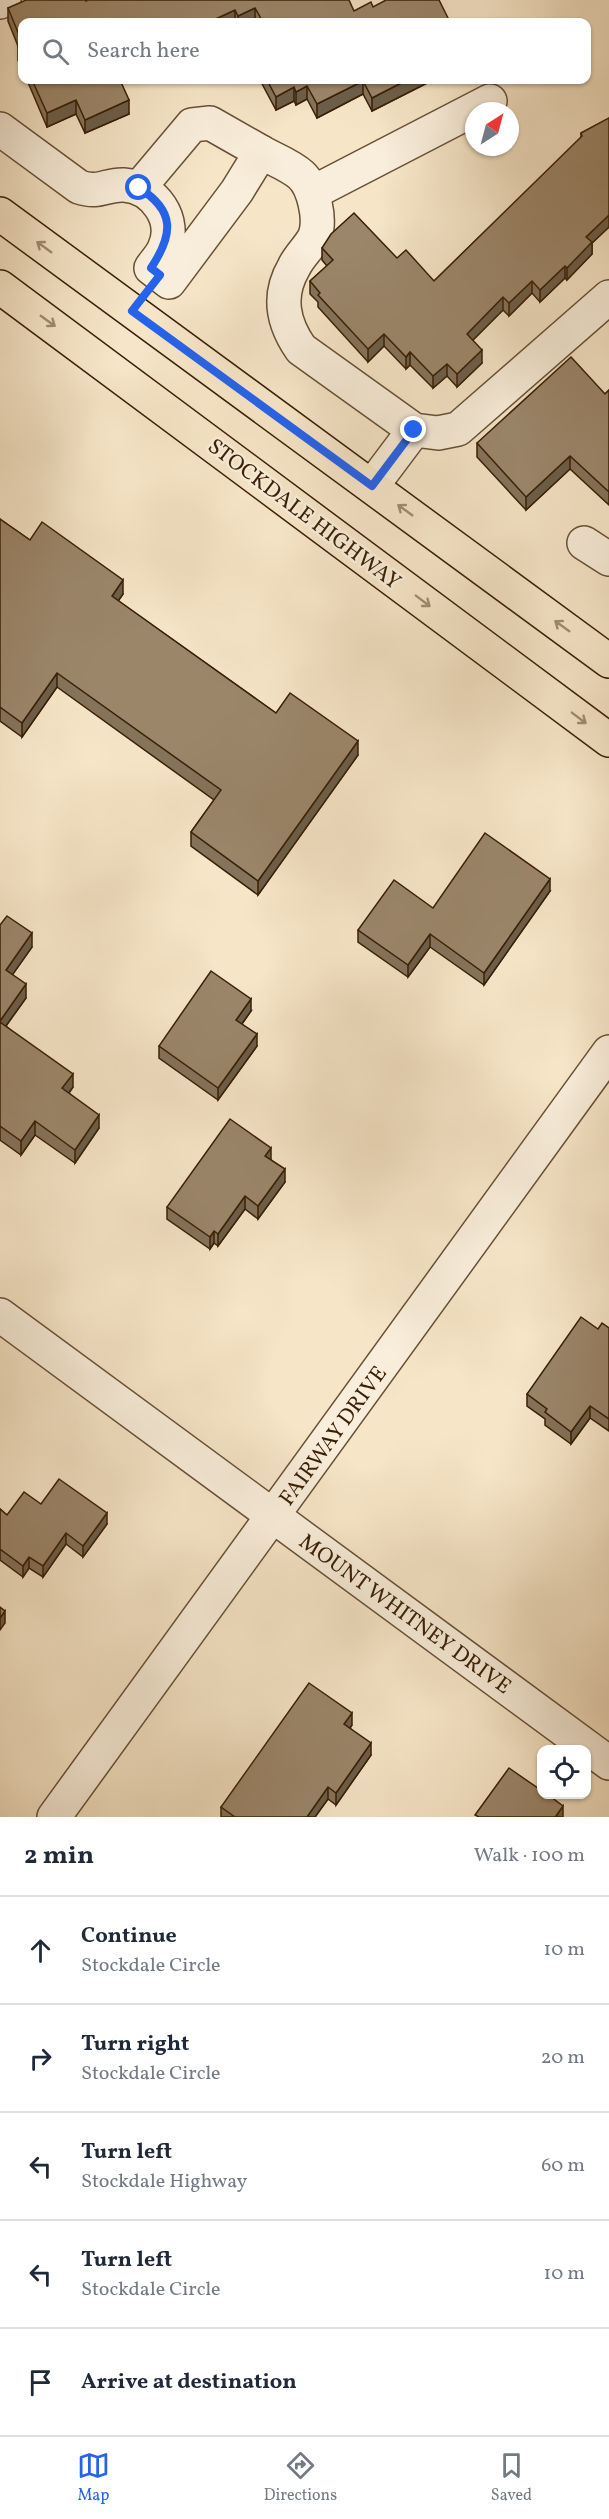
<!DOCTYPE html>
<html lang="en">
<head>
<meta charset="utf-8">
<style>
	:root { --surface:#fff; --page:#f2f2f3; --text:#1f2937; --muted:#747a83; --line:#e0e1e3; --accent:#2563eb }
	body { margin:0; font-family:Vollkorn,serif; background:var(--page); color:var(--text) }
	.controls { position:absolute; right:18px; bottom:18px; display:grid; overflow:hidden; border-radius:12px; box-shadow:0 2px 4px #0004 }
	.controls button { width:54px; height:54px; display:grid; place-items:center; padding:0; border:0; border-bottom:2px solid var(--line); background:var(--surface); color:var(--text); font:30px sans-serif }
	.compass { position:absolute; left:465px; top:102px; width:54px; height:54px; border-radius:50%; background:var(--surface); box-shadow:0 2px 4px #0004; rotate:36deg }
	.stop { position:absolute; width:18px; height:18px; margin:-14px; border:4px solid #2563eb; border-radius:50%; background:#fff }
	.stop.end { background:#2563eb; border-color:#fff; box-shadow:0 2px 6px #0008 }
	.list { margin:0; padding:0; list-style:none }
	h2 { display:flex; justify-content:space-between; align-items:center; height:78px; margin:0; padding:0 24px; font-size:26px }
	h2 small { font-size:20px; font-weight:400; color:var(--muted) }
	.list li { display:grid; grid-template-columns:39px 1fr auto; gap:18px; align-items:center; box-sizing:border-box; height:108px; padding:0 24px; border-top:2px solid var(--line) }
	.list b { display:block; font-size:22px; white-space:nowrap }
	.list p { margin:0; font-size:20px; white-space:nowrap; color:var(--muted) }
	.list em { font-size:20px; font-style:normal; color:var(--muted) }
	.icon { flex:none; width:33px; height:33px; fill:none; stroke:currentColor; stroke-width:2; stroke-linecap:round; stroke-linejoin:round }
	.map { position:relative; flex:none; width:609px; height:1817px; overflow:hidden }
	.search { position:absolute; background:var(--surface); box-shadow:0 2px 4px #0004; left:18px; right:18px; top:18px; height:66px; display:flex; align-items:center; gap:15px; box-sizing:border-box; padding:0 21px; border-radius:12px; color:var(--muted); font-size:22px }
	.sheet { height:618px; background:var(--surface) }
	nav { display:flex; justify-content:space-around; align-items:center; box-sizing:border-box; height:84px; border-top:2px solid var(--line); background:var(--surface); font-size:16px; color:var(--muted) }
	nav a { display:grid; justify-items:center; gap:3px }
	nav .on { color:var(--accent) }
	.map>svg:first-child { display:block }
</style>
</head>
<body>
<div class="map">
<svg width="609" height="1817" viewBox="0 0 609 1817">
	<rect width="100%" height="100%" fill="#f6e5c7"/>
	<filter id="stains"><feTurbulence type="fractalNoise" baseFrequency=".00333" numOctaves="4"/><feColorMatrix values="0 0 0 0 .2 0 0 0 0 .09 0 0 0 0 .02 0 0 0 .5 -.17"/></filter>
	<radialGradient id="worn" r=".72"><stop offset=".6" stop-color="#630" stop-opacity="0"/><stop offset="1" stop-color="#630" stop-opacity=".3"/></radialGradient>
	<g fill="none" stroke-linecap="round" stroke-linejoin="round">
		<defs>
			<g id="minor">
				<path d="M0 2 4 0"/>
				<path d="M0 129 79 187C100 194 106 184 124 185 154 187 178 220 164 249 161 256 155 262 151 268L169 282 237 191 261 152C273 159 290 165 301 175 314 187 321 219 315 236 310 247 299 256 294 267 277 296 283 323 301 349L414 430 438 433 458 429 609 297"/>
				<path d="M139 188 192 125 210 123 261 152"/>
				<path d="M314 192 490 101"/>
				<path d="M372 486 414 430"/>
				<path d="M584 543 609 559"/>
				<path d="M0 1315 609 1763"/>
				<path d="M54 1817 609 1052"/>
			</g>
			<g id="major">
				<path d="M0 214 609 661"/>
				<path d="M0 287 609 740"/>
			</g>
		</defs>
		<use href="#minor" stroke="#685036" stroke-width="36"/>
		<use href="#major" stroke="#391f05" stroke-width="36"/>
		<use href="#minor" stroke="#f9eedb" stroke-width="33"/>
		<use href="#major" stroke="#f6e5c7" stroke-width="33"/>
	</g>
	<g fill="#85735b" stroke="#391f05" stroke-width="1.5">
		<path d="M86 1 354 11 373 7 450 22H22V70L18 60V46L8 21V8Z"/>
		<path d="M27 80H120L129 114 85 133 76 114 47 127Z"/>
		<path d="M260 80H433L372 111 363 94 317 118 307 99 296 105 294 101 276 110Z"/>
		<path d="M609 118V227L592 243V254L567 280 565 278 540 302 532 293 509 316 503 310 473 340 482 363 457 387 447 376 433 388 410 365 406 369 384 346 368 362 318 307V302L310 294V281L327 266 322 260V248L397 258 434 281 581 138V133Z"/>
		<path d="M609 390V505L570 469 526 510 477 457V443L605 394Z"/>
		<path d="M0 519 30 540 123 594 118 601 276 713 358 755 258 895 191 846V832L214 800 57 687 22 737 0 721Z"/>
		<path d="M550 891 484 985 430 947 408 977 358 942V930Z"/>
		<path d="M0 925 32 947 12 975 26 998 6 1026 73 1087 69 1093 99 1128 75 1163 35 1135 21 1155 0 1140Z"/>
		<path d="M251 1011 242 1024 257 1046 218 1100 159 1058V1046Z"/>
		<path d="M271 1160 285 1182 258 1219 245 1209 218 1246 214 1243 210 1249 167 1219V1207Z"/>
		<path d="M609 1328V1431L590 1418 571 1444 545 1425V1419L527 1406V1394L598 1329Z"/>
		<path d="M41 1504 107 1524 83 1557 66 1544 43 1577 29 1568 23 1577 0 1560V1509L7 1515Z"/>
		<path d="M352 1725 350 1728 371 1755 336 1805 328 1799 315 1817H221V1807Z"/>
	</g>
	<g fill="#6c5e4a" stroke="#391f05" stroke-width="1.5">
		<path d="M255 8V22H238V16Z"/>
		<path d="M235 10V22H209Z"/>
		<path d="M407 80H433L372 111V98Z"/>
		<path d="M363 81V94L317 118V104Z"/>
		<path d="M307 86V99L296 105V92Z"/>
		<path d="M294 87V101L276 110V97Z"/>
		<path d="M76 100V114L47 127V113Z"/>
		<path d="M129 100V114L85 133V120Z"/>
		<path d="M609 215V227L592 243V254L567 280V268L586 237Z"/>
		<path d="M565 266V278L540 302V290Z"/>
		<path d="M532 281V293L509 316V303Z"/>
		<path d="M503 297V310L467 346V334Z"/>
		<path d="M384 334V346L368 362V349Z"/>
		<path d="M482 350V363L457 387V374Z"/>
		<path d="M410 352V365L406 369V357Z"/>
		<path d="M447 364V376L433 388V376Z"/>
		<path d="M570 456V469L526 510V497Z"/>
		<path d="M123 580V594L112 610V596Z"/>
		<path d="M57 673V687L22 737V723Z"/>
		<path d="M358 741V755L258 895V881Z"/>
		<path d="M550 879V891L484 985V973Z"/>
		<path d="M32 933V947L6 984V970Z"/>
		<path d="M430 934V947L408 977V965Z"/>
		<path d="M26 984V998L0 1034V1021Z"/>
		<path d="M251 999V1011L236 1032V1020Z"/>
		<path d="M257 1034V1046L218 1100V1088Z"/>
		<path d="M73 1074V1087L62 1102V1088Z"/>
		<path d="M99 1115V1128L75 1163V1150Z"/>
		<path d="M35 1121V1135L21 1155V1141Z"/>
		<path d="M271 1148V1161L265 1156Z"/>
		<path d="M285 1169V1182L258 1219V1206Z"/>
		<path d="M245 1196V1209L218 1246V1234Z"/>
		<path d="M214 1231V1243L210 1249V1237Z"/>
		<path d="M590 1406V1418L571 1444V1432Z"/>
		<path d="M107 1513V1524L83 1557V1546Z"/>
		<path d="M66 1533V1544L43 1577V1566Z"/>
		<path d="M29 1557V1568L23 1577V1566Z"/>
		<path d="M5 1611V1623L0 1630V1618Z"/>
		<path d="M352 1713V1725L344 1736V1724Z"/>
		<path d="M371 1743V1755L336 1805V1793Z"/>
		<path d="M328 1787V1799L315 1817H307Z"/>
		<path d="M563 1806V1817H556V1816Z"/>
	</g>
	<g fill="#9b866a" stroke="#391f05" stroke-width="1.5">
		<path d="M26 0H86V1L88 0H349L354 11 371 2 373 7 386 0H439L450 22H263L255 8 238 16 235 10 209 22H22V42L8 8Z"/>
		<path d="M22 44V57L18 46Z"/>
		<path d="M32 80H120L129 100 85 120 76 100 47 113Z"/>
		<path d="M267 80H407L372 98 363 81 317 104 307 86 296 92 294 87 276 97Z"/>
		<path d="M609 118V215L586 237 592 242 567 268 565 266 540 290 532 281 509 303 503 297 467 334 482 350 457 374 447 364 433 376 410 352 406 357 384 334 368 349 318 295 320 293 310 281 333 260 322 248 331 234 354 213 397 258 406 250 434 281 582 136 581 133Z"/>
		<path d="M571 357 605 394 609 390V492L570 456 526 497 477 443Z"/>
		<path d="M0 519 30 540 42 522 123 580 112 596 276 713 290 693 358 741 258 881 191 832 221 790 57 673 22 723 0 707Z"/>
		<path d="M485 833 550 879 484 973 430 934 408 965 358 930 394 880 433 908Z"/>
		<path d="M7 916 32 933 6 970 26 984 0 1021V925Z"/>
		<path d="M211 971 251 999 236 1020 257 1034 218 1088 159 1046Z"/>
		<path d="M0 1022 73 1074 62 1088 99 1115 75 1150 35 1121 21 1141 0 1126Z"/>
		<path d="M230 1119 271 1148 265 1156 285 1169 258 1206 245 1196 218 1234 214 1231 210 1237 167 1207Z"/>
		<path d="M581 1317 598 1329 602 1323 609 1328V1419L590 1406 571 1432 545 1412 547 1409 527 1394Z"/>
		<path d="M59 1479 107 1513 83 1546 66 1533 43 1566 29 1557 23 1566 0 1549V1509L7 1515 24 1492 41 1504Z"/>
		<path d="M0 1607 5 1611 0 1618Z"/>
		<path d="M309 1683 352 1713 344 1724 371 1743 336 1793 328 1787 307 1817H235L221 1807Z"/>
		<path d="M509 1768 542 1791V1794H547L563 1806 556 1816 558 1817H479L475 1815Z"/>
	</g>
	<defs><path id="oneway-shaft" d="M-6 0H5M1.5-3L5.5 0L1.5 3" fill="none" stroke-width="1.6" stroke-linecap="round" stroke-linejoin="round" transform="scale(1.5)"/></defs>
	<g stroke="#a18c70">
		<use href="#oneway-shaft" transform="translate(44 247) rotate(-144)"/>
		<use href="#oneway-shaft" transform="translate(48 321) rotate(36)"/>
		<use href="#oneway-shaft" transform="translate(405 510) rotate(-144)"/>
		<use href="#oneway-shaft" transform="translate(423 601) rotate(37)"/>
		<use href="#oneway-shaft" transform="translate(562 626) rotate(-144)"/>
		<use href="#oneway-shaft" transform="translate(579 718) rotate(37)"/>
	</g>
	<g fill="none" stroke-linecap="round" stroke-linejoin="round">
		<path stroke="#2563eb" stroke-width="8" d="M139 188C176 211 173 235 151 268L160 275 132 311 372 486 414 430"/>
	</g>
	<g text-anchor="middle" stroke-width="5" stroke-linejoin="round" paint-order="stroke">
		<g font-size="22" fill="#391f05" stroke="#f9eedb">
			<text transform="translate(305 513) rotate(37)" y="8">STOCKDALE HIGHWAY</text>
			<text transform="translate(332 1435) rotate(-54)" y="8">FAIRWAY DRIVE</text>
			<text transform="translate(406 1613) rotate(36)" y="8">MOUNT WHITNEY DRIVE</text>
		</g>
	</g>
	<rect width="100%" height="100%" filter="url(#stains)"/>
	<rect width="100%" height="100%" fill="url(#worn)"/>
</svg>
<div class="controls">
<button><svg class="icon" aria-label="locate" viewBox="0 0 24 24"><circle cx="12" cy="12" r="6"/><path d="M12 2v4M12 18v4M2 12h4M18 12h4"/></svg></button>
</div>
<svg class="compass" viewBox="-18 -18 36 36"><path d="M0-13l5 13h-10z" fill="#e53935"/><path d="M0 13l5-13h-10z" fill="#747a83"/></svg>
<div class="stop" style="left:139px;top:188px"></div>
<div class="stop end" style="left:414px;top:430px"></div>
<div class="search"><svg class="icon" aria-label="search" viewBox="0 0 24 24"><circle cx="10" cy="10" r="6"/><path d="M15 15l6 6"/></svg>Search here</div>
</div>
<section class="sheet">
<h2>2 min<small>Walk · 100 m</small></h2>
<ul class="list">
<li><svg class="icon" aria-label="ahead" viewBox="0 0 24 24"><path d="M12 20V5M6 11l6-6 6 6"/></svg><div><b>Continue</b><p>Stockdale Circle</p></div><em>10 m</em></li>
<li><svg class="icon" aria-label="right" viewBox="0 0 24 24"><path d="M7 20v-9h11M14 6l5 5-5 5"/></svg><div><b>Turn right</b><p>Stockdale Circle</p></div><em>20 m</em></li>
<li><svg class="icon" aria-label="left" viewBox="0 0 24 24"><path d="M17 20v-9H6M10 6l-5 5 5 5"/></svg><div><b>Turn left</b><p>Stockdale Highway</p></div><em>60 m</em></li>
<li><svg class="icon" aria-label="left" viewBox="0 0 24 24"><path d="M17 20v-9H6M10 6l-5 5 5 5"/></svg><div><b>Turn left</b><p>Stockdale Circle</p></div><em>10 m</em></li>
<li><svg class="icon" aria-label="arrive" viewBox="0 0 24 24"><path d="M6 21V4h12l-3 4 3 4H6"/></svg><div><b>Arrive at destination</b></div></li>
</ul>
</section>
<nav>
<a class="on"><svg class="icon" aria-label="map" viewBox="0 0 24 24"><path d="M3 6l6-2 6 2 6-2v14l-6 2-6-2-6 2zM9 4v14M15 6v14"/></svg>Map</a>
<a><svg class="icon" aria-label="directions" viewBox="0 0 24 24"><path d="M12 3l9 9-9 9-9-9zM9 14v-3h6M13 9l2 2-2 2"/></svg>Directions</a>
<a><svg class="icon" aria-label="saved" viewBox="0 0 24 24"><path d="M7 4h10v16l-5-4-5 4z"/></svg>Saved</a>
</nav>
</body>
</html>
